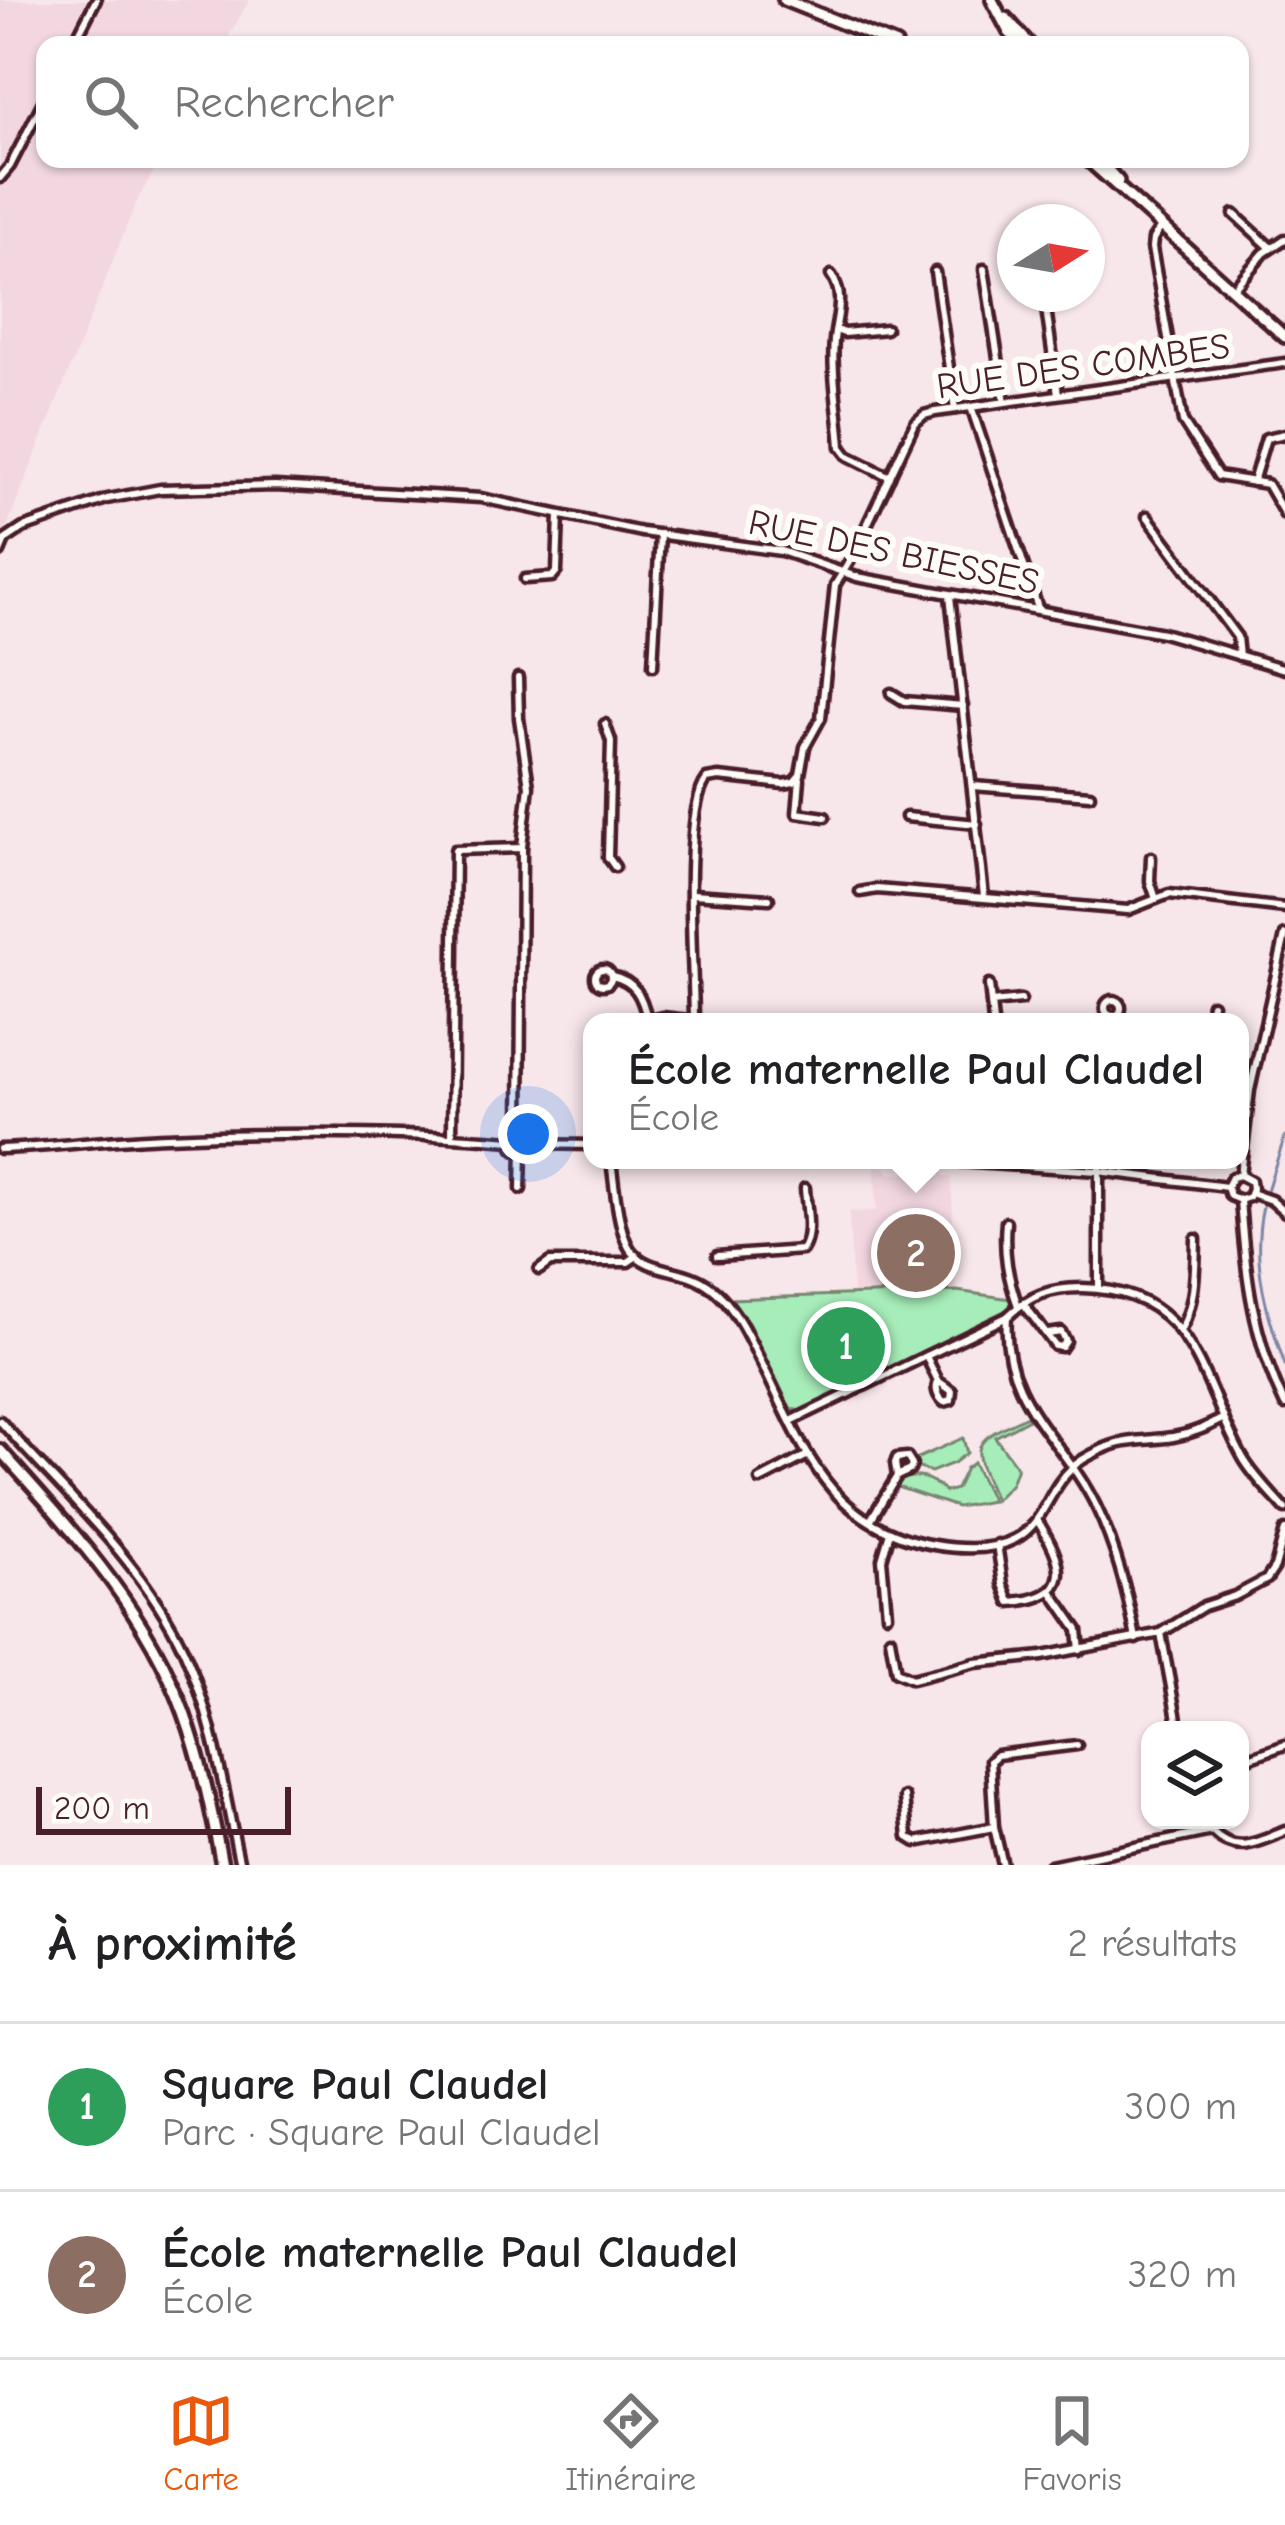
<!DOCTYPE html>
<html lang="fr">
<head>
<meta charset="utf-8">
<style>
	:root { --surface:#fff; --page:#f6f6f6; --text:#202124; --muted:#757577; --line:#e0e0e0; --accent:#ea580c }
	body { margin:0; font-family:"Comic Neue",sans-serif; background:var(--page); color:var(--text) }
	.controls { position:absolute; right:36px; bottom:36px; display:grid; overflow:hidden; border-radius:24px; box-shadow:0 3px 9px #0004 }
	.controls button { width:108px; height:108px; display:grid; place-items:center; padding:0; border:0; border-bottom:3px solid var(--line); background:var(--surface); color:var(--text); font:60px sans-serif }
	.compass { position:absolute; left:997px; top:204px; width:108px; height:108px; border-radius:50%; background:var(--surface); box-shadow:0 3px 9px #0004; rotate:79deg }
	.scale { position:absolute; left:36px; bottom:30px; width:255px; box-sizing:border-box; padding-left:12px; border:6px solid #4a1f2b; border-top:0; font-size:33px; line-height:42px; white-space:nowrap; color:#4a1f2b; -webkit-text-stroke:9px #fdfcf7; paint-order:stroke }
	.you { position:absolute; left:528px; top:1134px; width:42px; height:42px; margin:-30px; border:9px solid #fff; border-radius:50%; background:#1a73e8; box-shadow:0 0 0 18px #1a73e833 }
	.badge { display:grid; place-items:center; width:78px; height:78px; border-radius:50%; background:var(--accent); color:#fff; font-size:39px; font-weight:700 }
	.pin { position:absolute; translate:-50% -50%; border:6px solid #fff; box-shadow:0 3px 12px #0006 }
	.popup { position:absolute; left:583px; top:1013px; width:666px; height:156px; box-sizing:border-box; display:grid; place-content:center; border-radius:24px; background:var(--surface); filter:drop-shadow(0 3px 9px #0005); font-size:39px; white-space:nowrap; color:var(--muted) }
	.popup b { font-size:45px; color:var(--text) }
	.popup::after { content:''; position:absolute; left:50%; top:100%; margin-left:-24px; border:24px solid transparent; border-top-color:var(--surface) }
	.list { margin:0; padding:0; list-style:none }
	h2 { display:flex; justify-content:space-between; align-items:center; height:156px; margin:0; padding:0 48px; font-size:51px }
	h2 small { font-size:39px; font-weight:400; color:var(--muted) }
	.list li { display:grid; grid-template-columns:78px 1fr auto; gap:36px; align-items:center; box-sizing:border-box; height:168px; padding:0 48px; border-top:3px solid var(--line) }
	.list b { display:block; font-size:45px; white-space:nowrap }
	.list p { margin:0; font-size:39px; white-space:nowrap; color:var(--muted) }
	.list em { font-size:39px; font-style:normal; color:var(--muted) }
	.icon { flex:none; width:66px; height:66px; fill:none; stroke:currentColor; stroke-width:2; stroke-linecap:round; stroke-linejoin:round }
	.map { position:relative; flex:none; width:1285px; height:1865px; overflow:hidden }
	.search { position:absolute; background:var(--surface); box-shadow:0 3px 9px #0004; left:36px; right:36px; top:36px; height:132px; display:flex; align-items:center; gap:30px; box-sizing:border-box; padding:0 42px; border-radius:24px; color:var(--muted); font-size:45px }
	.sheet { height:492px; background:var(--surface) }
	nav { display:flex; justify-content:space-around; align-items:center; box-sizing:border-box; height:168px; border-top:3px solid var(--line); background:var(--surface); font-size:33px; color:var(--muted) }
	nav a { display:grid; justify-items:center; gap:6px }
	nav .on { color:var(--accent) }
	.map>svg:first-child { display:block }
</style>
</head>
<body>
<div class="map">
<svg width="1285" height="1865" viewBox="0 0 1285 1865">
	<rect width="100%" height="100%" fill="#f7e6ea"/>
	<filter id="ink" filterUnits="userSpaceOnUse"><feTurbulence type="fractalNoise" baseFrequency=".00833" numOctaves="2"/><feDisplacementMap in="SourceGraphic" scale="24" xChannelSelector="R" yChannelSelector="G"/><feConvolveMatrix kernelMatrix="1 2 1 2 8 2 1 2 1" color-interpolation-filters="sRGB"/></filter>
	<g filter="url(#ink)">
		<g fill="#f2d7e1">
			<path d="M0 0H249L224 45H45V159H160L135 205 0 544Z"/>
			<path d="M875 1166 884 1167 891 1174H903L909 1168 938 1170 946 1177H951L956 1291 853 1295 849 1212 876 1211Z"/>
		</g>
		<g fill="#a7edb9" stroke="#788672" stroke-width="3">
			<path d="M957 1291 1011 1299 1010 1308 800 1411 788 1408 748 1324 731 1299Z"/>
			<path d="M1027 1416 1029 1419 995 1437 1017 1467 1011 1484 995 1500C970 1443 969 1443 1027 1416Z"/>
			<path d="M963 1438 967 1453 954 1463 931 1472 916 1467V1459Z"/>
			<path d="M973 1463 992 1501 957 1507 897 1487 900 1479C919 1474 930 1477 945 1492L956 1489 966 1468Z"/>
		</g>
		<g fill="none" stroke-linecap="round" stroke-linejoin="round">
			<path stroke="#7c86a5" stroke-width="3" d="M1285 1136C1275 1168 1260 1202 1259 1236 1256 1279 1271 1325 1285 1365"/>
			<defs>
				<g id="minor">
					<path d="M73 45 96 0"/>
					<path d="M0 178 10 166 45 98"/>
					<path d="M1234 214 1271 248"/>
					<path d="M1161 227 1153 239 1152 248 1183 422 1218 476 1267 484 1285 515"/>
					<path d="M984 269 1005 402"/>
					<path d="M935 272 955 409"/>
					<path d="M831 275C846 295 836 318 834 340 831 371 839 415 841 447L848 456 890 477"/>
					<path d="M1232 290 1264 253 1285 239"/>
					<path d="M1044 294 1058 394"/>
					<path d="M836 330 844 333 886 329"/>
					<path d="M971 407 1038 608"/>
					<path d="M1253 482 1266 438 1285 434"/>
					<path d="M1147 516 1237 637 1239 656"/>
					<path d="M0 552 5 540 23 528 107 499 160 489 275 486 481 498 642 532 781 551 857 577 1163 633 1285 669"/>
					<path d="M525 579 552 577 557 571 559 515"/>
					<path d="M950 596 984 896"/>
					<path d="M653 666 660 534"/>
					<path d="M518 678 519 718 529 786 522 847"/>
					<path d="M891 693 904 701 963 706"/>
					<path d="M605 724 611 741 608 857 615 867"/>
					<path d="M800 779 797 813 825 817"/>
					<path d="M973 786 1090 795"/>
					<path d="M906 817 977 824"/>
					<path d="M1151 857 1150 881 1156 899"/>
					<path d="M860 892 877 889 1128 910 1169 894 1285 908"/>
					<path d="M693 894 769 899"/>
					<circle cx="603" cy="977" r="8"/>
					<path d="M612 976C635 981 642 996 647 1019"/>
					<path d="M989 985 993 1022"/>
					<circle cx="1113" cy="1008" r="8"/>
					<path d="M991 1003 1021 1000"/>
					<path d="M694 1020C694 973 681 810 707 779L719 777 783 784 794 782 800 775 805 747 821 718 835 585 851 559 915 423 924 415 935 412 1285 363"/>
					<path d="M640 1022 662 1017 707 1022"/>
					<path d="M1208 1022 1212 1004"/>
					<circle cx="521" cy="1143" r="9"/>
					<path d="M452 1137 455 850 522 848 520 1134"/>
					<path d="M530 1144 592 1145"/>
					<path d="M0 1149C56 1147 111 1139 167 1137 282 1132 398 1132 512 1141"/>
					<path d="M611 1160C614 1182 618 1231 630 1249 645 1270 673 1268 695 1278 712 1285 725 1299 735 1314 746 1329 753 1347 761 1362 804 1447 827 1526 934 1545 958 1549 992 1551 1015 1539 1044 1524 1048 1490 1071 1469 1078 1461 1092 1454 1101 1450 1124 1438 1149 1441 1173 1437 1192 1434 1207 1427 1224 1418"/>
					<path d="M929 1160 1098 1171 1227 1187"/>
					<path d="M1099 1160V1288"/>
					<path d="M1240 1175 1250 1090 1285 935"/>
					<path d="M1240 1175 1232 1177 1227 1187 1230 1196 1240 1200"/>
					<path d="M1240 1175 1251 1181 1252 1189 1249 1197 1240 1200"/>
					<path d="M521 1189 522 1152"/>
					<path d="M1251 1193 1271 1200 1285 1212"/>
					<path d="M1240 1200C1245 1272 1253 1339 1285 1405"/>
					<path d="M1006 1222C1003 1253 1008 1278 1018 1306"/>
					<path d="M717 1256 802 1250C813 1234 806 1208 805 1188"/>
					<path d="M539 1270 550 1262H628L637 1256"/>
					<path d="M1023 1303 1055 1346 1062 1347 1066 1341 1061 1332 1048 1334"/>
					<path d="M1181 1329C1196 1301 1195 1271 1196 1239"/>
					<path d="M926 1356 938 1381C935 1389 937 1396 944 1402L951 1400 952 1391 938 1381"/>
					<path d="M0 1421C64 1493 143 1562 184 1651 214 1718 224 1794 240 1865"/>
					<path d="M791 1421 1007 1317"/>
					<path d="M760 1480 808 1455"/>
					<path d="M870 1521 897 1476 910 1470 912 1465 907 1457 897 1458 895 1463 897 1476"/>
					<path d="M997 1544 1003 1584 1010 1602C1076 1598 1065 1563 1037 1520"/>
					<path d="M1051 1591 1078 1630 1080 1650"/>
					<path d="M887 1614 882 1559 890 1532"/>
					<path d="M1161 1633 1179 1730"/>
					<path d="M890 1638 896 1672 912 1679 975 1663 1042 1656 1161 1633 1204 1606 1235 1596 1267 1579 1275 1567 1285 1530"/>
					<path d="M1136 1639C1128 1594 1116 1547 1096 1506 1063 1438 1001 1402 1007 1317 1030 1295 1050 1288 1082 1288 1196 1290 1199 1379 1243 1458 1254 1477 1271 1493 1285 1509"/>
					<path d="M1240 1761 1285 1745"/>
					<path d="M904 1797 908 1837 916 1842 994 1827"/>
					<path d="M1213 1832C1236 1855 1258 1842 1285 1831"/>
					<path d="M1003 1865 994 1827 990 1761 997 1755 1077 1745"/>
					<path d="M1050 1865 1212 1831"/>
				</g>
				<g id="secondary">
					<path d="M784 0 896 45"/>
					<path d="M992 0 1009 32 1021 45"/>
					<path d="M1006 18 1030 45"/>
					<path d="M1087 159 1285 337"/>
					<path d="M1098 159 1118 181"/>
					<path d="M0 1450C72 1530 147 1610 184 1713 202 1762 212 1814 222 1865"/>
				</g>
			</defs>
			<use href="#minor" stroke="#4a1f2b" stroke-width="15"/>
			<use href="#secondary" stroke="#4a1f2b" stroke-width="18"/>
			<use href="#minor" stroke="#fdfcf7" stroke-width="6"/>
			<use href="#secondary" stroke="#fdfcf7" stroke-width="9"/>
		</g>
	</g>
	<g text-anchor="middle" stroke-width="12" stroke-linejoin="round" paint-order="stroke">
		<g font-size="36" fill="#4a1f2b" stroke="#fdfcf7">
			<text transform="translate(1083 365) rotate(-8)" y="13">RUE DES COMBES</text>
			<text transform="translate(894 551) rotate(12)" y="13">RUE DES BIESSES</text>
		</g>
	</g>
</svg>
<div class="controls">
<button><svg class="icon" aria-label="layers" viewBox="0 0 24 24"><path d="M12 4l9 5-9 5-9-5zM3 14l9 5 9-5"/></svg></button>
</div>
<svg class="compass" viewBox="-18 -18 36 36"><path d="M0-13l5 13h-10z" fill="#e53935"/><path d="M0 13l5-13h-10z" fill="#757577"/></svg>
<div class="scale">200 m</div>
<div class="you"></div>
<div class="pin badge" style="left:846px;top:1346px;background:#2e9e5b">1</div>
<div class="pin badge" style="left:916px;top:1253px;background:#8d6e63">2</div>
<div class="popup"><b>École maternelle Paul Claudel</b>École</div>
<div class="search"><svg class="icon" aria-label="search" viewBox="0 0 24 24"><circle cx="10" cy="10" r="6"/><path d="M15 15l6 6"/></svg>Rechercher</div>
</div>
<section class="sheet">
<h2>À proximité<small>2 résultats</small></h2>
<ul class="list">
<li><span class="badge" style="background:#2e9e5b">1</span><div><b>Square Paul Claudel</b><p>Parc · Square Paul Claudel</p></div><em>300 m</em></li>
<li><span class="badge" style="background:#8d6e63">2</span><div><b>École maternelle Paul Claudel</b><p>École</p></div><em>320 m</em></li>
</ul>
</section>
<nav>
<a class="on"><svg class="icon" aria-label="map" viewBox="0 0 24 24"><path d="M3 6l6-2 6 2 6-2v14l-6 2-6-2-6 2zM9 4v14M15 6v14"/></svg>Carte</a>
<a><svg class="icon" aria-label="directions" viewBox="0 0 24 24"><path d="M12 3l9 9-9 9-9-9zM9 14v-3h6M13 9l2 2-2 2"/></svg>Itinéraire</a>
<a><svg class="icon" aria-label="saved" viewBox="0 0 24 24"><path d="M7 4h10v16l-5-4-5 4z"/></svg>Favoris</a>
</nav>
</body>
</html>
